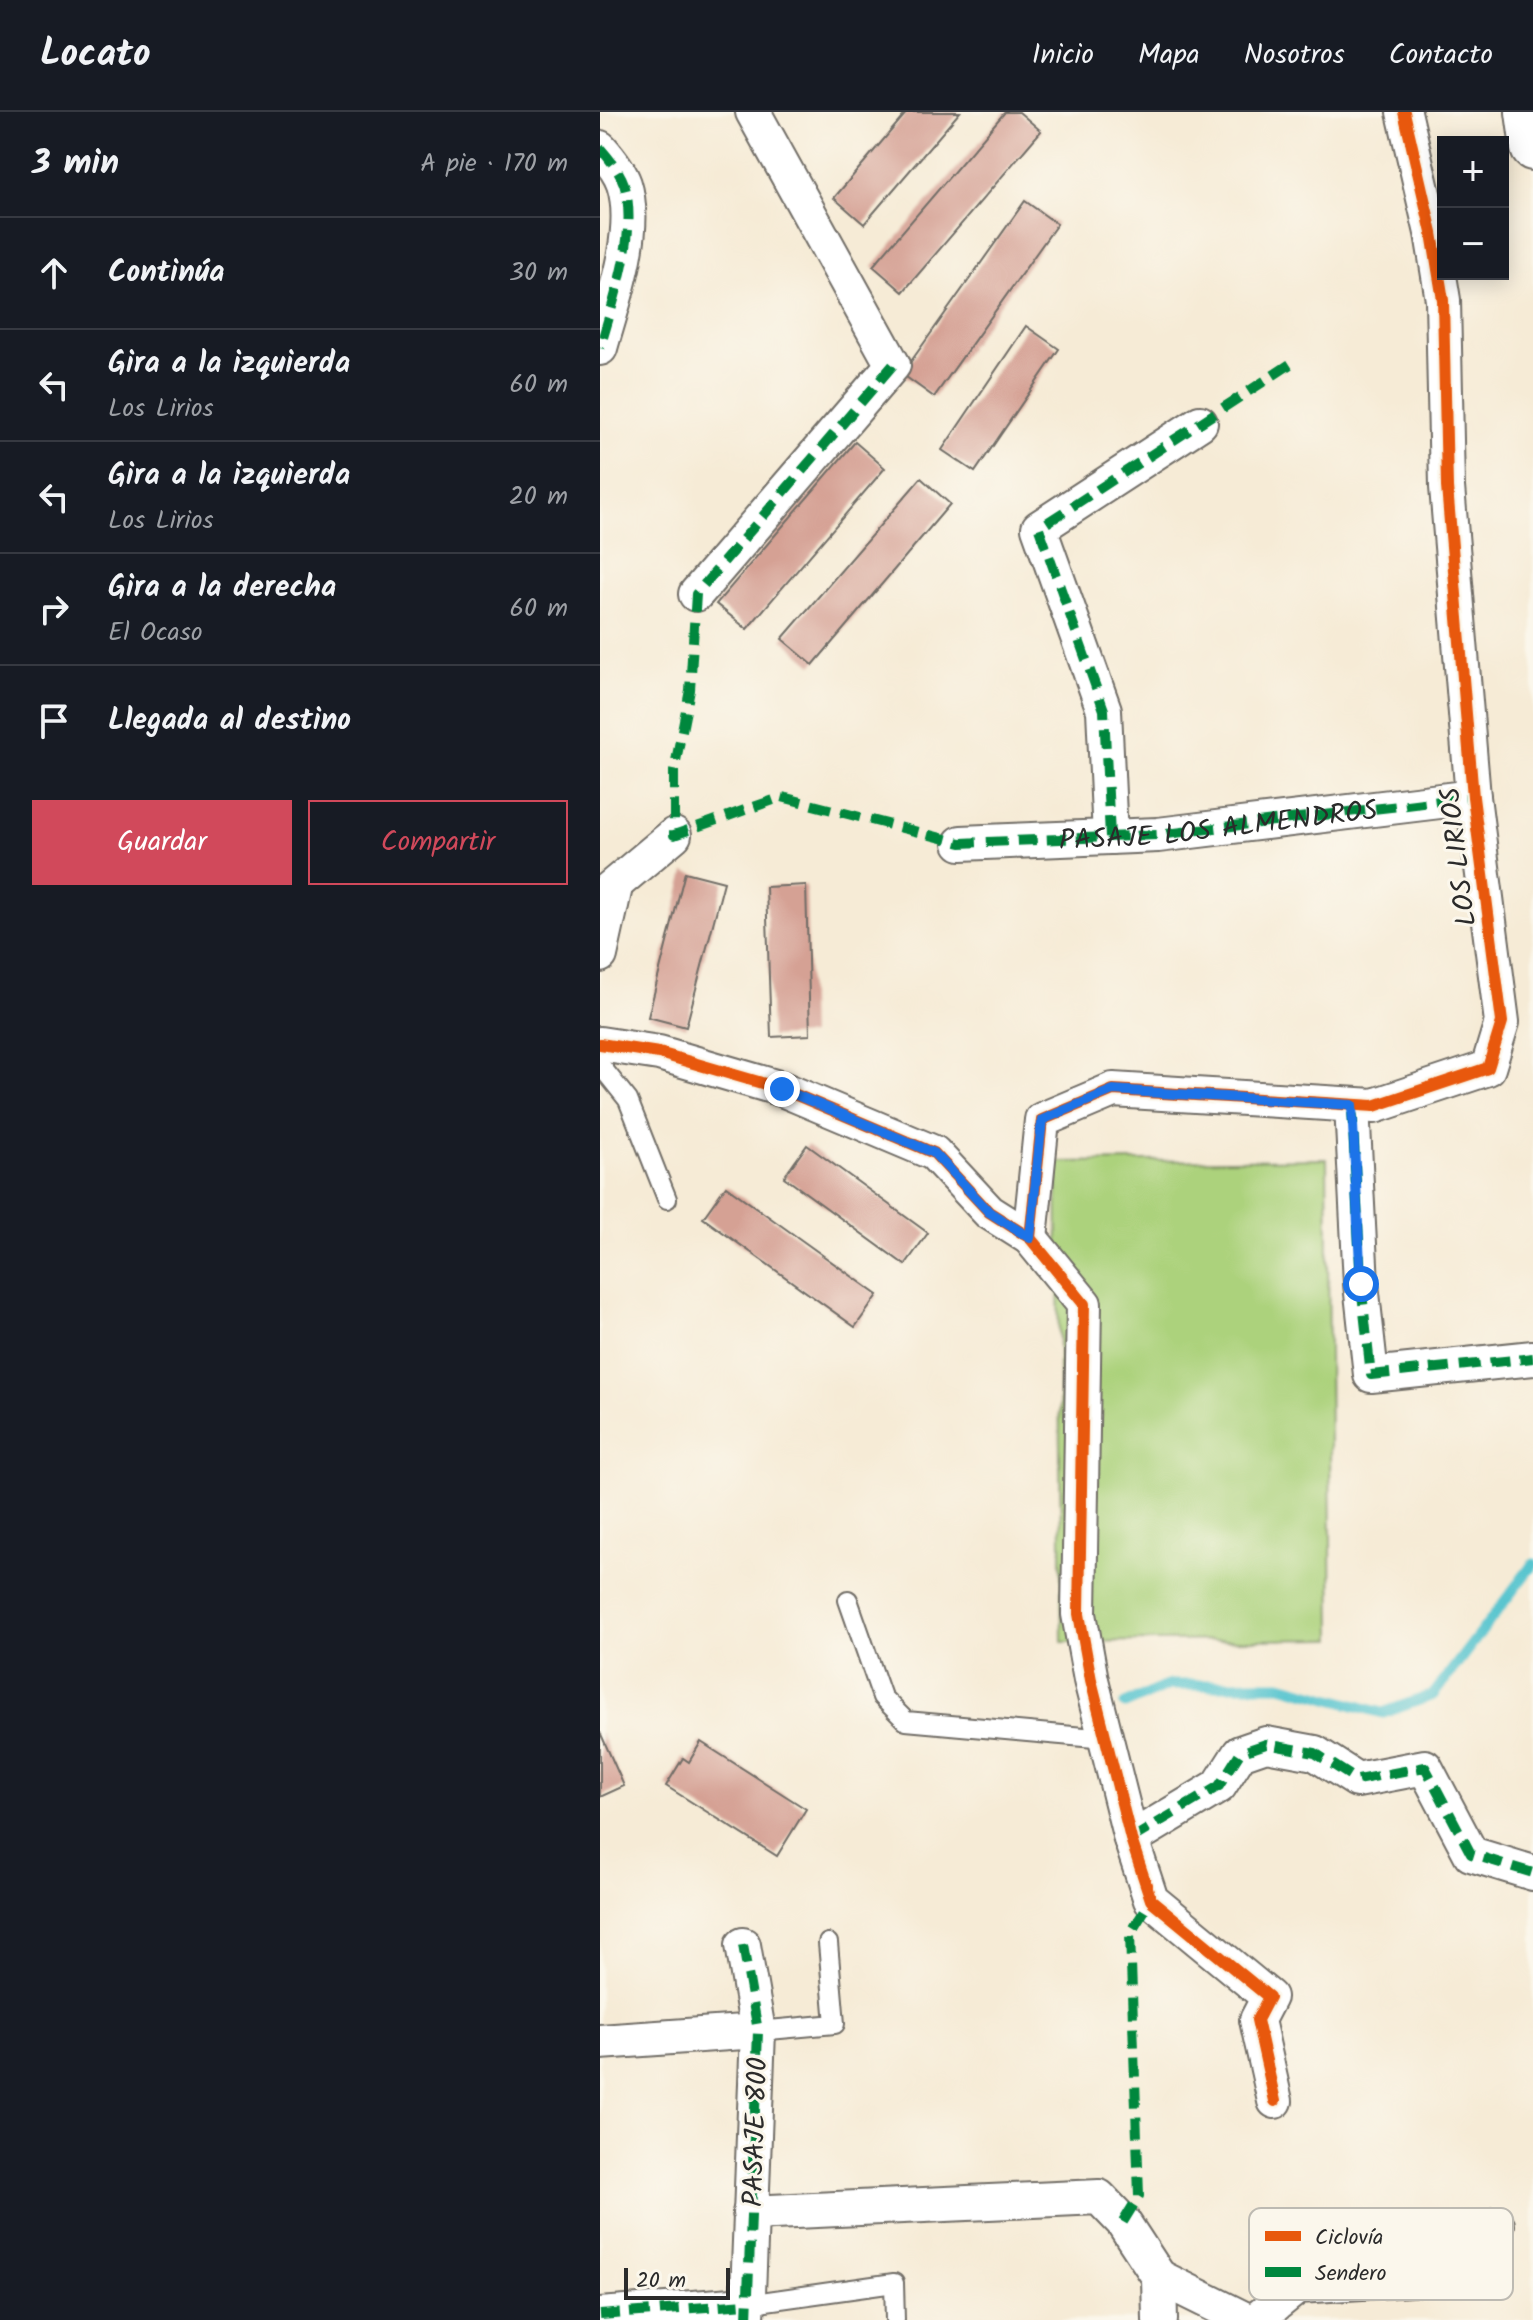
<!DOCTYPE html>
<html lang="es">
<head>
<meta charset="utf-8">
<style>
	:root { --surface:#171b24; --page:#242831; --text:#f1f3f6; --muted:#9ea1a6; --line:#363941; --accent:#d1495b }
	body { margin:0; font-family:Kalam,sans-serif; background:var(--page); color:var(--text) }
	.controls { position:absolute; right:24px; top:24px; display:grid; overflow:hidden; border-radius:0px; box-shadow:0 4px 20px #0003 }
	.controls button { width:72px; height:72px; display:grid; place-items:center; padding:0; border:0; border-bottom:2px solid var(--line); background:var(--surface); color:var(--text); font:40px sans-serif }
	.scale { position:absolute; left:24px; bottom:20px; width:106px; box-sizing:border-box; padding-left:8px; border:4px solid #2b2b2b; border-top:0; font-size:22px; line-height:28px; white-space:nowrap; color:#2b2b2b; -webkit-text-stroke:6px #fbf7ec; paint-order:stroke }
	.stop { position:absolute; width:24px; height:24px; margin:-18px; border:6px solid #1a73e8; border-radius:50%; background:#fff }
	.stop.end { background:#1a73e8; border-color:#fff; box-shadow:0 2px 8px #0008 }
	.list { margin:0; padding:0; list-style:none }
	h2 { display:flex; justify-content:space-between; align-items:center; height:104px; margin:0; padding:0 32px; font-size:34px }
	h2 small { font-size:26px; font-weight:400; color:var(--muted) }
	.list li { display:grid; grid-template-columns:52px 1fr auto; gap:24px; align-items:center; box-sizing:border-box; height:112px; padding:0 32px; border-top:2px solid var(--line) }
	.list b { display:block; font-size:30px; white-space:nowrap }
	.list p { margin:0; font-size:26px; white-space:nowrap; color:var(--muted) }
	.list em { font-size:26px; font-style:normal; color:var(--muted) }
	.actions { display:flex; gap:16px; padding:24px 32px }
	.actions a { flex:1; padding:18px 0; border:2px solid var(--accent); border-radius:0px; text-align:center; font-size:28px; color:var(--accent) }
	.actions .main { background:var(--accent); color:#fff }
	.icon { flex:none; width:44px; height:44px; fill:none; stroke:currentColor; stroke-width:2; stroke-linecap:round; stroke-linejoin:round }
	.map { position:relative; flex:none; width:933px; height:2208px; overflow:hidden }
	header { display:flex; align-items:center; gap:48px; box-sizing:border-box; height:112px; padding:0 40px; background:var(--surface); border-bottom:2px solid var(--line) }
	header strong { font-size:38px }
	nav { display:flex; gap:44px; margin-inline-start:auto; font-size:28px }
	main { display:flex }
	aside { flex:1; background:var(--surface) }
	.map>svg:first-child { display:block }
</style>
</head>
<body>
<header>
<strong>Locato</strong>
<nav><a>Inicio</a><a>Mapa</a><a>Nosotros</a><a>Contacto</a></nav>
</header>
<main>
<aside>
<h2>3 min<small>A pie · 170 m</small></h2>
<ul class="list">
<li><svg class="icon" aria-label="ahead" viewBox="0 0 24 24"><path d="M12 20V5M6 11l6-6 6 6"/></svg><div><b>Continúa</b></div><em>30 m</em></li>
<li><svg class="icon" aria-label="left" viewBox="0 0 24 24"><path d="M17 20v-9H6M10 6l-5 5 5 5"/></svg><div><b>Gira a la izquierda</b><p>Los Lirios</p></div><em>60 m</em></li>
<li><svg class="icon" aria-label="left" viewBox="0 0 24 24"><path d="M17 20v-9H6M10 6l-5 5 5 5"/></svg><div><b>Gira a la izquierda</b><p>Los Lirios</p></div><em>20 m</em></li>
<li><svg class="icon" aria-label="right" viewBox="0 0 24 24"><path d="M7 20v-9h11M14 6l5 5-5 5"/></svg><div><b>Gira a la derecha</b><p>El Ocaso</p></div><em>60 m</em></li>
<li><svg class="icon" aria-label="arrive" viewBox="0 0 24 24"><path d="M6 21V4h12l-3 4 3 4H6"/></svg><div><b>Llegada al destino</b></div></li>
</ul>
<div class="actions"><a class="main">Guardar</a><a>Compartir</a></div>
</aside>
<div class="map">
<svg width="933" height="2208" viewBox="0 0 933 2208">
	<rect width="100%" height="100%" fill="#fbf7ec"/>
	<filter id="ink" filterUnits="userSpaceOnUse"><feTurbulence type="fractalNoise" baseFrequency=".0125" numOctaves="2"/><feDisplacementMap in="SourceGraphic" scale="16" xChannelSelector="R" yChannelSelector="G"/><feConvolveMatrix kernelMatrix="1 2 1 2 8 2 1 2 1" color-interpolation-filters="sRGB"/></filter>
	<filter id="wash" filterUnits="userSpaceOnUse"><feTurbulence type="fractalNoise" baseFrequency=".006" numOctaves="4" result="noise"/><feDisplacementMap in="SourceGraphic" scale="32" xChannelSelector="R" yChannelSelector="G"/><feGaussianBlur stdDeviation="1.8" result="paint"/><feColorMatrix in="noise" values="0 0 0 0 0 0 0 0 0 0 0 0 0 0 0 0 0 1.4 0 .05"/><feComposite in="paint" operator="in"/></filter>
	<g filter="url(#wash)">
		<rect width="100%" height="100%" fill="#f6ebd6"/>
		<path fill="#acd27c" stroke="#6c7e54" stroke-width="2" d="M727 1047 732 1527 462 1530 457 1050Z"/>
		<g fill="none" stroke-linecap="round" stroke-linejoin="round">
			<path stroke="#58c5cf" stroke-width="11" d="M525 1592 569 1573H681L783 1601 833 1583 933 1452"/>
		</g>
		<g id="blocks">
			<g fill="#d5a194">
				<path d="M307 0H360L264 112 234 86Z"/>
				<path d="M405 0H419L441 19 303 180 273 154Z"/>
				<path d="M425 89 457 112 334 285 302 262Z"/>
				<path d="M426 214 459 237 375 360 342 338Z"/>
				<path d="M255 330 285 356 147 517 116 492Z"/>
				<path d="M321 366 350 392 213 553 182 527Z"/>
				<path d="M85 760 124 770 86 915 48 905Z"/>
				<path d="M206 773 210 923 171 925 166 775Z"/>
				<path d="M207 1033 328 1121 305 1153 184 1065Z"/>
				<path d="M126 1074 278 1183 255 1215 103 1106Z"/>
				<path d="M0 1620 24 1674 0 1685Z"/>
				<path d="M101 1630 206 1697 177 1744 66 1674 83 1646 89 1650Z"/>
			</g>
		</g>
	</g>
	<g filter="url(#ink)">
		<use href="#blocks" fill-opacity="0" stroke="#726e67" stroke-width="2"/>
		<g fill="none" stroke-linecap="round" stroke-linejoin="round">
			<defs>
				<g id="lane">
					<path d="M0 953 28 988 67 1087"/>
					<path d="M248 1488 282 1585 306 1609 506 1627"/>
					<path d="M158 1919 235 1912 228 1831"/>
					<path d="M146 2192 294 2171 295 2208"/>
				</g>
				<g id="street">
					<path d="M0 36C8 45 20 60 24 72 39 119 13 189 0 236"/>
					<path d="M96 482 293 253 153 0"/>
					<path d="M510 725 504 598 439 416 600 311"/>
					<path d="M361 731 558 723 873 685"/>
					<path d="M0 785 74 723"/>
					<path d="M0 843 15 775"/>
					<path d="M0 932 59 941 182 977 334 1041 389 1100 430 1126 484 1192 479 1502 491 1568 531 1727 551 1788 669 1885 657 1908 675 1989"/>
					<path d="M752 993 761 1172 771 1263 933 1246"/>
					<path d="M430 1126 442 1008 513 978 774 994 888 956 902 910 873 685 847 375 843 188 832 121 804 0"/>
					<path d="M531 1727 619 1674 640 1641 666 1632 715 1641 757 1668 825 1655 871 1742 933 1761"/>
					<path d="M143 1833 158 1919 147 2208"/>
					<path d="M0 1930 158 1919"/>
					<path d="M150 2101 499 2085 523 2110 559 2165 560 2208"/>
					<path d="M559 2165 646 2208"/>
					<path d="M0 2203 146 2192"/>
					<path d="M656 2208 698 2174 875 2163 897 2113"/>
				</g>
				<path id="highway" d="M928 0 933 36"/>
			</defs>
			<use href="#lane" stroke="#726e67" stroke-width="22"/>
			<use href="#street" stroke="#726e67" stroke-width="38"/>
			<use href="#highway" stroke="#726e67" stroke-width="48"/>
			<use href="#lane" stroke="#fff" stroke-width="18"/>
			<use href="#street" stroke="#fff" stroke-width="34"/>
			<use href="#highway" stroke="#fff" stroke-width="44"/>
			<g stroke="#00873e" stroke-width="10" stroke-dasharray="20 10" stroke-linecap="butt">
				<path d="M0 36C8 45 20 60 24 72 39 119 13 189 0 236"/>
				<path id="s1" d="M293 253 96 482 90 578 74 659V723L182 685 361 731 558 723 873 685"/>
				<path d="M510 725 504 598 439 416 695 249"/>
				<path d="M752 993 761 1172 771 1263 933 1246"/>
				<path d="M531 1727 619 1674 640 1641 666 1632 715 1641 757 1668 825 1655 871 1742 933 1761"/>
				<path d="M143 1833 158 1919 147 2208"/>
				<path d="M523 2110 539 2084 530 1822 551 1788"/>
				<path d="M0 2203 146 2192"/>
			</g>
			<defs>
				<g id="cycleway">
					<path d="M0 932 59 941 182 977 334 1041 389 1100 430 1126 484 1192 479 1502 491 1568 531 1727 551 1788 669 1885 657 1908 675 1989"/>
					<path d="M430 1126 442 1008 513 978 774 994 888 956 902 910 873 685 847 375 843 188 832 121 804 0"/>
				</g>
			</defs>
			<use href="#cycleway" stroke="#fbf7ec" stroke-width="17"/>
			<use href="#cycleway" stroke="#e8590c" stroke-width="12"/>
		</g>
	</g>
	<g fill="none" stroke-linecap="round" stroke-linejoin="round" filter="url(#ink)">
		<path stroke="#1a73e8" stroke-width="10" d="M182 977 334 1041 389 1100 430 1126 442 1008 513 978 752 993 761 1172"/>
	</g>
	<g text-anchor="middle" stroke-width="6" stroke-linejoin="round" paint-order="stroke">
		<g font-size="28" fill="#2b2b2b" stroke="#fbf7ec">
			<text dy="10" stroke="none"><textPath href="#s1" startOffset="1102">PASAJE LOS ALMENDROS</textPath></text>
			<text transform="translate(857 745) rotate(-97)" y="10">LOS LIRIOS</text>
			<text transform="translate(154 2020) rotate(-88)" y="10">PASAJE 800</text>
		</g>
	</g>
	<rect x="649" y="2096" width="264" height="92" rx="12" fill="#fbf7ec" stroke="#bdbab2" stroke-width="2"/>
	<rect x="665" y="2119" width="36" height="10" fill="#e8590c"/>
	<rect x="665" y="2155" width="36" height="10" fill="#00873e"/>
	<g font-size="22" fill="#2b2b2b">
		<text x="715" y="2132">Ciclovía</text>
		<text x="715" y="2168">Sendero</text>
	</g>
</svg>
<div class="controls">
<button>+</button>
<button>−</button>
</div>
<div class="scale">20 m</div>
<div class="stop" style="left:761px;top:1172px"></div>
<div class="stop end" style="left:182px;top:977px"></div>
</div>
</main>
</body>
</html>
